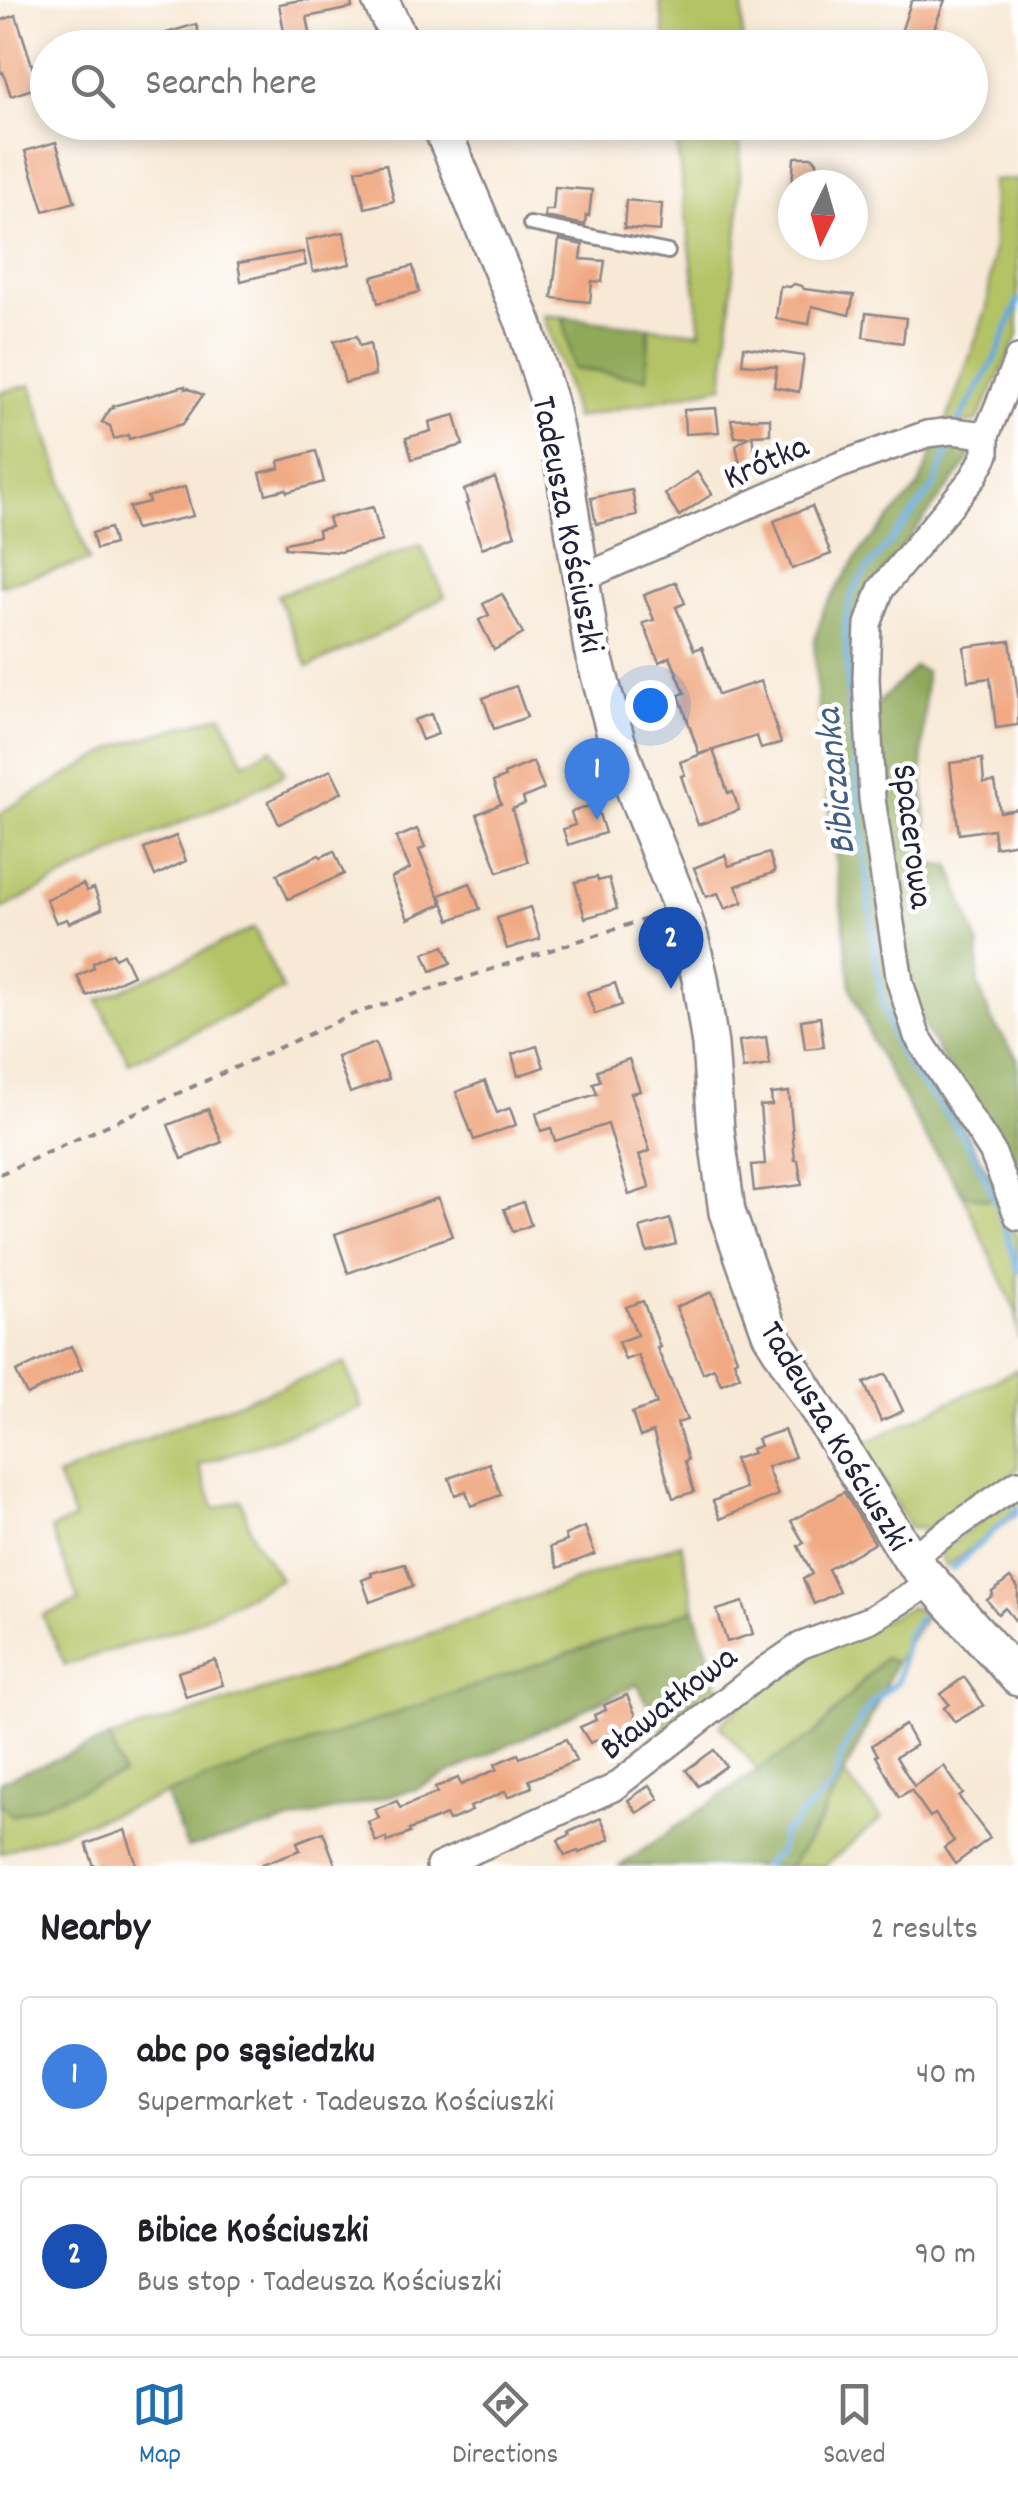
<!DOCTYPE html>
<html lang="en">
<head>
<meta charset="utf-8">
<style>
	:root { --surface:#fff; --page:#f6f6f6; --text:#202124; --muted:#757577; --line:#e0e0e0; --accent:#1f6fb2 }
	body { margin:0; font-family:Dekko,sans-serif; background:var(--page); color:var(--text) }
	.compass { position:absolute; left:778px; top:170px; width:90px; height:90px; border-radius:50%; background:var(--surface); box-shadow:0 5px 15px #0003; rotate:185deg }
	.you { position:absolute; left:650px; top:705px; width:35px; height:35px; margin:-25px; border:8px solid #fff; border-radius:50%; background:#1a73e8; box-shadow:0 0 0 15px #1a73e833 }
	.badge { display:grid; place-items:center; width:65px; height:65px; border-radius:50%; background:var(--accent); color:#fff; font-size:32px; font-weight:700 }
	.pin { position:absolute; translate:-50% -82px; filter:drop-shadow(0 2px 5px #0008) }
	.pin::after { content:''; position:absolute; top:52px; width:35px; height:30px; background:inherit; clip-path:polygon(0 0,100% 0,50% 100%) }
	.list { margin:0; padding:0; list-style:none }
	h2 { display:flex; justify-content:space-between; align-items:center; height:130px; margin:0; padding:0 40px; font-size:42px }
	h2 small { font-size:32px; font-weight:400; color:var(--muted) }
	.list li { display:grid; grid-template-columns:65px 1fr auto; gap:30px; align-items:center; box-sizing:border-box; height:160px; margin:0 20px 20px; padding:0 20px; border:2px solid var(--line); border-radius:10px }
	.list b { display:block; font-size:38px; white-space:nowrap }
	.list p { margin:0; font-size:32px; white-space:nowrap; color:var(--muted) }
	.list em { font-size:32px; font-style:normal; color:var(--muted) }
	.icon { flex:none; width:55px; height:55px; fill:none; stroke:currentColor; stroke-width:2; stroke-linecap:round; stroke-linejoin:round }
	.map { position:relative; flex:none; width:1018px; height:1866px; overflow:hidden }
	.search { position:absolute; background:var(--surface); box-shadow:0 5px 15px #0003; left:30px; right:30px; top:30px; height:110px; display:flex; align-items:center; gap:25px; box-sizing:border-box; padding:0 35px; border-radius:55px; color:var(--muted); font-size:38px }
	.sheet { height:490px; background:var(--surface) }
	nav { display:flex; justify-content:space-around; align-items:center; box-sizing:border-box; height:140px; border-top:2px solid var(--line); background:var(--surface); font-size:28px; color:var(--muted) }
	nav a { display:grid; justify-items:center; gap:5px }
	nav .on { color:var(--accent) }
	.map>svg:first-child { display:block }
</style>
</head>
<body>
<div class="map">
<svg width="1018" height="1866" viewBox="0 0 1018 1866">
	<rect width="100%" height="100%" fill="#fff"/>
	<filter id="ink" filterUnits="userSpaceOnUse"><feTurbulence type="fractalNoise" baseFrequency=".01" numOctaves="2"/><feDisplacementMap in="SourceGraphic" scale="20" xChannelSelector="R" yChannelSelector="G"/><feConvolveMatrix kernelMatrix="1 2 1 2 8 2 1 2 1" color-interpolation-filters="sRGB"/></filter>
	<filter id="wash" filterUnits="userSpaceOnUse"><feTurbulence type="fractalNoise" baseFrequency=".0048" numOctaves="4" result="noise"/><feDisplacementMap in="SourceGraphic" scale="40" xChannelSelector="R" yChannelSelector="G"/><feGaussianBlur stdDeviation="2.25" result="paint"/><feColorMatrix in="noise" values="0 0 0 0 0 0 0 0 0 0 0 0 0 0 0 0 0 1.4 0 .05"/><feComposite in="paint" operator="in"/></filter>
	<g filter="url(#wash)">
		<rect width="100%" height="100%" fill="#f7e9d6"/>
		<g fill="#b4c365" stroke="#6b7250" stroke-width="2.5">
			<path d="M659 0H743L742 47H667Z"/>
			<path d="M674 123H741L739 218 723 386 575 418 563 372 543 315 563 317 574 369 646 378 649 327 701 332Z"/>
			<path d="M992 180H1018V336L977 422 946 423 987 308 994 243Z"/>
			<path d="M31 385 89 561 0 585V392Z"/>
			<path d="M421 545 445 596 398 625 308 667 277 595Z"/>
			<path d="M222 715 244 763 272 748 285 774 238 798 131 844 0 910V813L121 745Z"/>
			<path d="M254 928 283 990 129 1063 98 1001Z"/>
			<path d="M996 1186 1018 1240V1339L1016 1312 962 1193 987 1200Z"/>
			<path d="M345 1363 362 1408 199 1465 215 1509 241 1500 253 1538 280 1579 183 1628 65 1665 43 1616 79 1601 51 1529 75 1519 57 1477 186 1422Z"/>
			<path d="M1018 1369V1470L930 1530 910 1528 861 1445Z"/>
			<path d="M1018 1491V1513L946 1567 939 1554Z"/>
			<path d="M681 1543 695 1609 0 1853V1801L11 1816 121 1773 110 1738 312 1676Z"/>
			<path d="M910 1607 927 1614 895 1663 884 1657 815 1734 758 1770 720 1725 773 1672Z"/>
			<path d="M844 1775 882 1818 824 1866H790L816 1829Z"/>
		</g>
		<g fill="#8fa95a" stroke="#58664a" stroke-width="2.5">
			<path d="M563 317 649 327 647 378 574 369Z"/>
			<path d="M964 440 974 454 869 590 859 681 923 1057 996 1186 988 1200 962 1193 924 1135 874 1046 851 988 818 707 814 643 824 609 863 548 919 486 934 447Z"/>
			<path d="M915 667 926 672 922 768 930 865H950L979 947 978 985 992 1021 1018 1059V1166L1013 1174 927 1033 903 974 882 804 875 706Z"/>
			<path d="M695 1609 720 1692 664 1735 637 1684 416 1789 187 1848 165 1794Z"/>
			<path d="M885 1657 895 1663C864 1733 835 1803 790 1866H620L758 1770 815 1734Z"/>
			<path d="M110 1738 122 1774 11 1816 0 1801V1781Z"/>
		</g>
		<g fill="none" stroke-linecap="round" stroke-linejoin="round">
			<g stroke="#66aadb" stroke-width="6">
				<path d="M957 425 996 357 1018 300"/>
				<path d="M953 437 934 487 863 575 852 594 847 611 845 631 849 699 873 939C878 981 883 1027 906 1063 925 1092 955 1120 971 1149 993 1187 1005 1228 1018 1270"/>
				<path d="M952 1569 1018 1509"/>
				<path d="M764 1866 780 1850 783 1832 791 1828 800 1816 830 1789 836 1780 842 1754 860 1720 874 1700 898 1681 906 1638 919 1617"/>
			</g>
		</g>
		<g id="blocks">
			<g fill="#f0a982">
				<path d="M301 0H351L352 8 307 17 313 48H287L279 4Z"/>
				<path d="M914 0H945L929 42 901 32 911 2Z"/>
				<path d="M16 15 39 87 11 96 3 72 0 73V21Z"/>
				<path d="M196 24 204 48H167L163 34Z"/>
				<path d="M56 142 75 202 44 211 25 151Z"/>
				<path d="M796 157H813L817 162 816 185H792L794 158Z"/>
				<path d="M386 164 394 201 365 208 356 170Z"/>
				<path d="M555 187 592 190 589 216 586 215 585 225 545 217V210H553Z"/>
				<path d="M626 200 662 204 660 231 624 228Z"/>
				<path d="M344 232 350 264 313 272 306 240Z"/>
				<path d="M559 240 583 245 581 259 605 261 602 282 592 281 590 302 552 298Z"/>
				<path d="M303 252 306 265 241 281 238 263Z"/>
				<path d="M413 266 419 292 378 303 372 277Z"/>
				<path d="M794 284 802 286 804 289 854 295 849 315 812 306 809 324 776 319 780 286 790 287Z"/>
				<path d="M866 313 906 318 903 343 863 337Z"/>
				<path d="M357 336 360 346 370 343 375 375 345 383 334 341Z"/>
				<path d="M744 347 804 356 799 392 774 387 777 367 742 364Z"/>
				<path d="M185 386V389L188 388 203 395 183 424 129 439 128 435 114 439 110 426 102 422 110 409 114 408 113 406Z"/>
				<path d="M716 408 719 432 685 434 684 410Z"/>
				<path d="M455 415 463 445 412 459 406 438 431 431 429 422Z"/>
				<path d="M770 418V434L752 435 757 467 741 470 736 445 750 436 735 437 731 419Z"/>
				<path d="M316 451 324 482 287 492 286 489 266 494 260 473 280 468 279 461Z"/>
				<path d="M697 472 712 494 679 516 665 494Z"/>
				<path d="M495 478 515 535 482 548 466 504 468 503 464 490Z"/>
				<path d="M185 487 193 516 135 529 129 507 149 502 147 497Z"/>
				<path d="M632 490 637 516 596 524 591 498Z"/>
				<path d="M812 506 831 554 792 569 774 521Z"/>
				<path d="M373 507 382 541 340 552 285 548V543L319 536 318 530 331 527 328 518Z"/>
				<path d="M110 528 114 544 96 549 92 533Z"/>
				<path d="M676 582 685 603 676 607 694 650 702 647 718 695 761 681 781 743 761 749 757 736 713 750 728 793 733 792 739 810 698 825 681 776 685 775 680 762 712 750 699 754 679 695 685 693 670 657 659 662 643 623 654 620 644 595Z"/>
				<path d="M502 594 523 634 494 650 479 620 489 615 483 604Z"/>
				<path d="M1010 641 1018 695V725L996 728 990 678 968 681 964 647Z"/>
				<path d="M516 686 527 717 494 729 483 698Z"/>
				<path d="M431 714 438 734 422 740 414 720Z"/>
				<path d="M982 759 984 783 995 782 1000 812 1018 809V843L995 847 993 829 959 834 950 763Z"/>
				<path d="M533 762 544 789 523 798 525 804 512 809 528 862 498 872 477 814 501 804 493 782 505 777 504 774Z"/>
				<path d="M331 770 342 792 279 824 268 801Z"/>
				<path d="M596 804 605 833 568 845 563 829 575 825 571 812Z"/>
				<path d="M417 829 425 847 419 850 442 904 408 919 391 878 410 869 396 838Z"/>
				<path d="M176 836 186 861 155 876 144 849Z"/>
				<path d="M334 851 344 874 288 899 277 874 319 855 321 857Z"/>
				<path d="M769 853 775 872 736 886 743 902 725 909 718 893 706 897 694 868 725 855 729 866Z"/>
				<path d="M597 877 598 881 609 878 617 909 585 918 575 882Z"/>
				<path d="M470 883 480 909 450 920 440 895Z"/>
				<path d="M83 884 87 891 94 888 102 909 69 923 67 919 56 923 46 899Z"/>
				<path d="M530 907 540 939 507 949 497 918Z"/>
				<path d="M444 946 451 963 431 971 424 953Z"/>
				<path d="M113 953 115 958 123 954 133 975 87 996 77 976 94 968 93 963Z"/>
				<path d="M615 983 622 1005 595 1014 587 992Z"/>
				<path d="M820 1017 824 1047 805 1049 801 1020Z"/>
				<path d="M766 1037 770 1065 743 1069 739 1041Z"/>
				<path d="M375 1043 389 1079 350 1093 337 1057Z"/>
				<path d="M537 1046 544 1067 518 1076 512 1054Z"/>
				<path d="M629 1059 640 1091 631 1093 650 1151 639 1155 650 1188 629 1195 608 1124 555 1141 551 1128 541 1131 536 1113 597 1094 593 1083 600 1081 597 1070Z"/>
				<path d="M485 1081 497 1113 510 1108 516 1125 474 1140 456 1092Z"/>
				<path d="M789 1092 795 1160H798L802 1185 754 1191 751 1165 765 1164 760 1106 772 1105 771 1094Z"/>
				<path d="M208 1109 222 1142 182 1159 168 1125Z"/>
				<path d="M438 1198 452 1236 348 1273 335 1234Z"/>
				<path d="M523 1202 531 1225 513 1232 504 1209Z"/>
				<path d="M670 1219 676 1244 647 1252 640 1228Z"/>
				<path d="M712 1292 737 1359 734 1361 740 1376 721 1384 714 1368 703 1373 676 1307Z"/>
				<path d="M643 1301 660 1347 657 1348 687 1420 677 1423 688 1460 685 1461 694 1492 673 1498 653 1432 640 1437 632 1413 657 1404 638 1355 625 1360 618 1342 637 1335 626 1307Z"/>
				<path d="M71 1346 82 1369 27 1395 16 1372Z"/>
				<path d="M886 1374 903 1411 881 1421 864 1383Z"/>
				<path d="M784 1430 795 1457 767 1467 778 1495 720 1519 713 1501 745 1488 734 1459 753 1453 751 1449 760 1446 757 1439Z"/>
				<path d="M489 1463 501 1495 471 1506 466 1491 455 1495 449 1478Z"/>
				<path d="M844 1492 875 1543 828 1569 839 1592 814 1604 803 1579 812 1574 798 1546 804 1543 791 1521Z"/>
				<path d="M585 1527 595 1554 558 1568 550 1547 567 1541 565 1535Z"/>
				<path d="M405 1564 413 1586 370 1602 362 1580 372 1576 371 1573Z"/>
				<path d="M1010 1578 1018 1588V1624L1005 1608 998 1614 987 1600 993 1595 992 1592Z"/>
				<path d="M743 1602 753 1634 727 1642 717 1610Z"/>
				<path d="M215 1660 223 1685 186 1697 178 1672Z"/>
				<path d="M964 1677 984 1705 955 1722 944 1708 949 1704 941 1694Z"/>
				<path d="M627 1695 641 1728 617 1738 615 1732 590 1743 580 1727 596 1720 594 1715 606 1710 604 1705Z"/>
				<path d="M905 1725 916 1745 896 1757 914 1786 944 1766 963 1794 959 1797 990 1838 955 1864 944 1848 954 1841 935 1814 930 1817 911 1790 899 1797 876 1756 878 1755 872 1745Z"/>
				<path d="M566 1739 576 1761 529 1780 532 1787 508 1797 506 1791 470 1807 472 1811 449 1821 446 1815 409 1830 410 1833 387 1842 386 1838 376 1842 368 1822 379 1818 375 1809 397 1801 400 1808 437 1793 435 1788 458 1778 461 1785 497 1769 495 1764 518 1754 520 1758Z"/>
				<path d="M714 1750 726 1766 698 1786 686 1770Z"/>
				<path d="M650 1785 659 1799 637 1813 628 1800Z"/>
				<path d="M601 1818 610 1839 579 1853 578 1851 565 1856 558 1840 570 1835 569 1832Z"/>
				<path d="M125 1830 137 1866H94L86 1844Z"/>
				<path d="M323 1832 336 1866H262V1864L300 1850 297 1842Z"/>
			</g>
		</g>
	</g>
	<g filter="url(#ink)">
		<use href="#blocks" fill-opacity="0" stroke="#8c8688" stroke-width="2.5"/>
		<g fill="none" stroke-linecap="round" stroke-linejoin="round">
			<defs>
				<path id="lane" d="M530 224 668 252"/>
				<g id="street">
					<path d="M1018 358 986 435V454L973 478 881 589 868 624 866 678 872 799 900 982 917 1036 992 1151 1018 1217"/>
					<path d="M580 579 840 465 927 434 952 431 986 435"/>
					<path d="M910 1558 1018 1483"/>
					<path d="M439 1866 613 1788 765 1670 800 1646 871 1619 932 1582"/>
				</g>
				<g id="secondary">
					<path d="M380 0 404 48"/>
					<path d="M439 122 524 323 549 402 565 476 592 649 617 741 640 805 677 897 690 937 700 978 710 1045 716 1130 727 1212 770 1333 910 1558 1018 1678"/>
				</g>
			</defs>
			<use href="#lane" stroke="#8c8688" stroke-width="18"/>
			<use href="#street" stroke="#8c8688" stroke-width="30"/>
			<use href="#secondary" stroke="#8c8688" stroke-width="40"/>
			<path stroke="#8c8688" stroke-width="4" stroke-dasharray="8 8" stroke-linecap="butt" d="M0 1174 351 1015 652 917"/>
			<use href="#lane" stroke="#fff" stroke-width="12"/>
			<use href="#street" stroke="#fff" stroke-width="25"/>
			<use href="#secondary" stroke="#fff" stroke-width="35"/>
		</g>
	</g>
	<g text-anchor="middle" stroke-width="9" stroke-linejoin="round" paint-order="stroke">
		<g font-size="35" fill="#22223b" stroke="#fff">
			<text transform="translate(765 460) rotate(-24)" y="12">Krótka</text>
			<text transform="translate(570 524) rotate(79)" y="12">Tadeusza Kościuszki</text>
			<text transform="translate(915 836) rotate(83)" y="12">Spacerowa</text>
			<text transform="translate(837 1435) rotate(59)" y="12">Tadeusza Kościuszki</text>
			<text transform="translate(667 1701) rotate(-38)" y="12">Bławatkowa</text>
		</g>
		<g font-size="38" font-style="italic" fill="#415f83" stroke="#fff">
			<text transform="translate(833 782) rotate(-96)" y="13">Bibiczanka</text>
		</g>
	</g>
</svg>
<svg class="compass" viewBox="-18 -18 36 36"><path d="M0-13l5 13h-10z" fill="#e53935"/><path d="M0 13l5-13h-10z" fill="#757577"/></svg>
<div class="you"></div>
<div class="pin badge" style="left:597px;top:820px;background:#3f7fe0">1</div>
<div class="pin badge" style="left:671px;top:989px;background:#1a4fb4">2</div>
<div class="search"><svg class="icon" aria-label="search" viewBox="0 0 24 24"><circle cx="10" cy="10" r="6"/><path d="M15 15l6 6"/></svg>Search here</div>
</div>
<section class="sheet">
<h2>Nearby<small>2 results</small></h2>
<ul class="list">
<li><span class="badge" style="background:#3f7fe0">1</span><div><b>abc po sąsiedzku</b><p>Supermarket · Tadeusza Kościuszki</p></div><em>40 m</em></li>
<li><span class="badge" style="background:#1a4fb4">2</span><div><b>Bibice Kościuszki</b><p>Bus stop · Tadeusza Kościuszki</p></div><em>90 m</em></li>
</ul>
</section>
<nav>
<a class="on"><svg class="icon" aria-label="map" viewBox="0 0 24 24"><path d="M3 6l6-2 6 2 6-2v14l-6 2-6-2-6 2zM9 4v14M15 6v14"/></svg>Map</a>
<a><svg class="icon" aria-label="directions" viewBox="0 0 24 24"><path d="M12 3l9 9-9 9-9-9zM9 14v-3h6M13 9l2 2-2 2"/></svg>Directions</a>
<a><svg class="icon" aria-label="saved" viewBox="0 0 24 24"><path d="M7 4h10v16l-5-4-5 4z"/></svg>Saved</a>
</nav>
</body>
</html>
